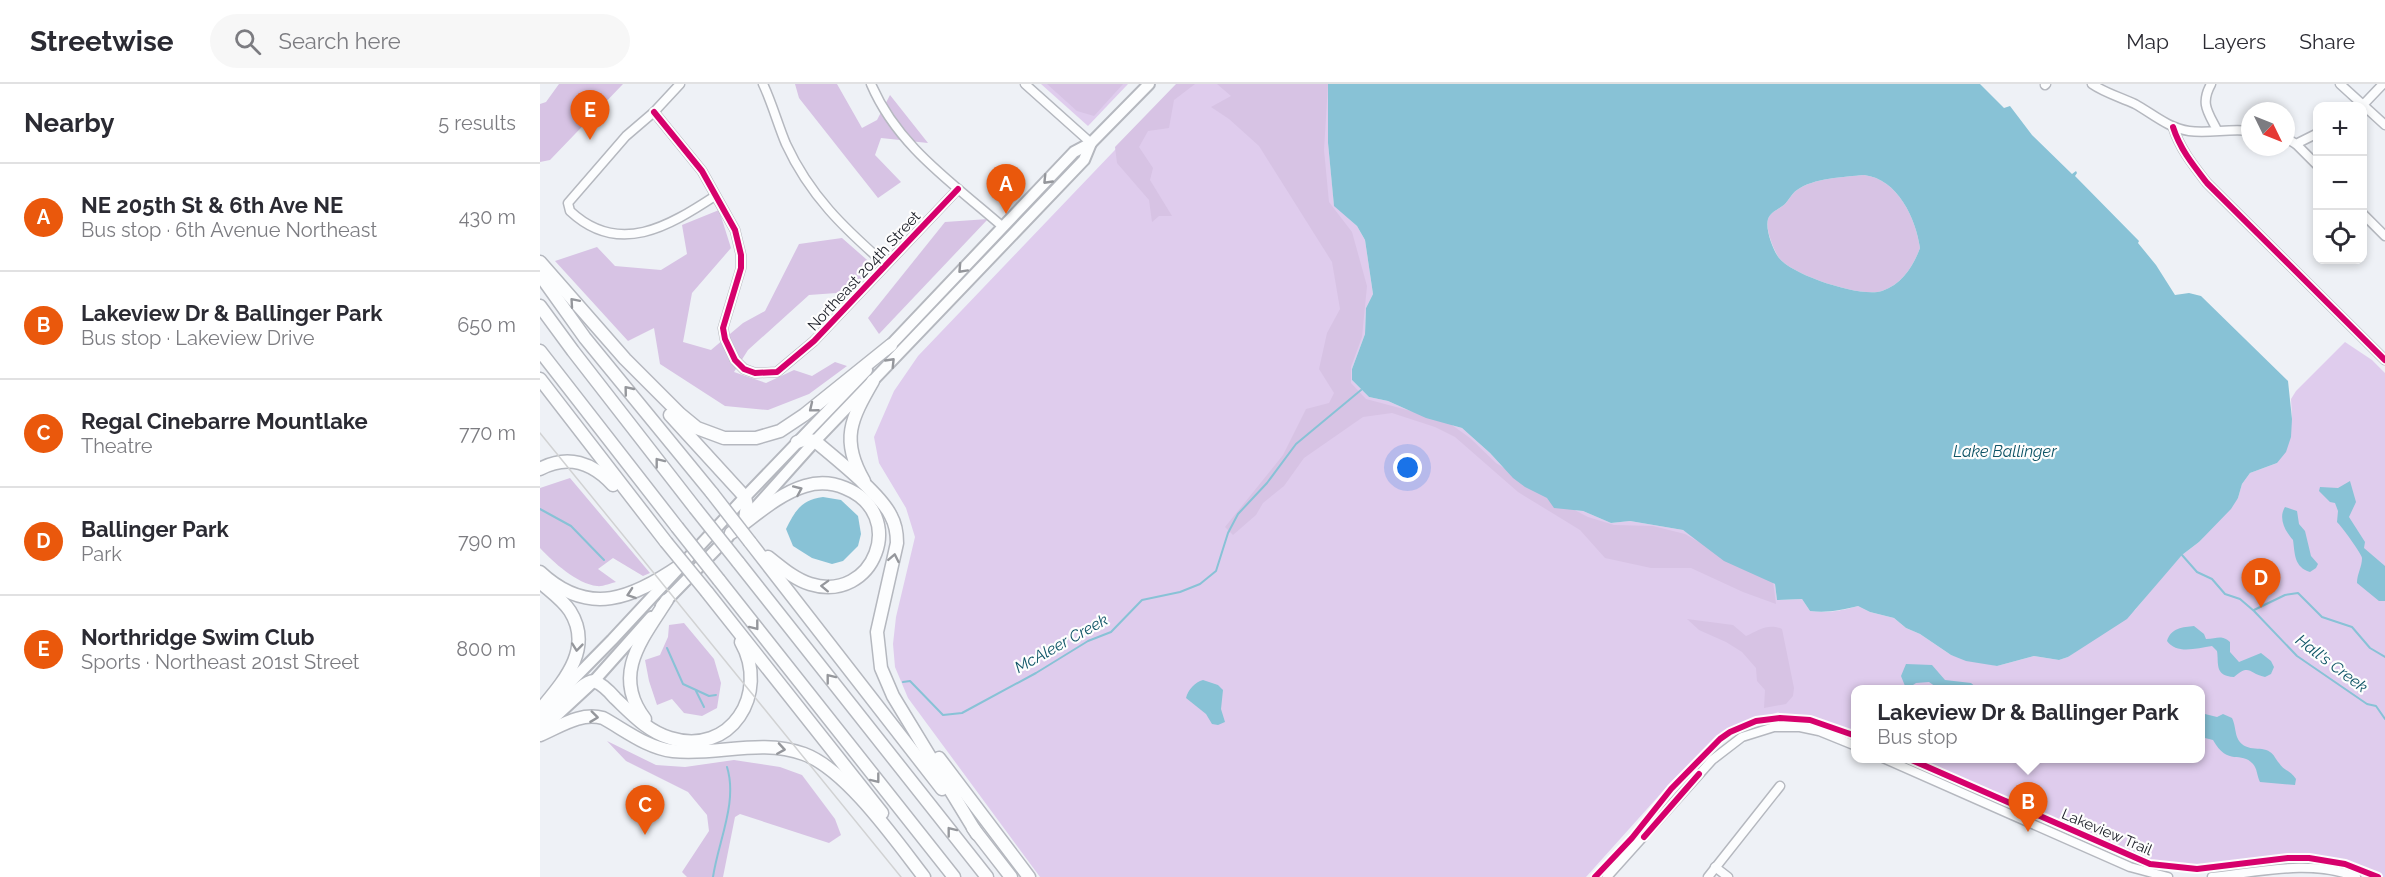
<!DOCTYPE html>
<html lang="en">
<head>
<meta charset="utf-8">
<style>
	:root { --surface:#fff; --page:#f7f7f7; --text:#2b2b33; --muted:#7c7c81; --line:#e1e1e2; --accent:#ea580c }
	body { margin:0; font-family:Raleway,sans-serif; background:var(--page); color:var(--text) }
	.controls { position:absolute; right:18px; top:18px; display:grid; overflow:hidden; border-radius:12px; box-shadow:0 3px 9px #0003 }
	.controls button { width:54px; height:54px; display:grid; place-items:center; padding:0; border:0; border-bottom:2px solid var(--line); background:var(--surface); color:var(--text); font:30px sans-serif }
	.compass { position:absolute; left:1701px; top:18px; width:54px; height:54px; border-radius:50%; background:var(--surface); box-shadow:0 3px 9px #0003; rotate:133deg }
	.you { position:absolute; left:868px; top:384px; width:21px; height:21px; margin:-15px; border:4px solid #fff; border-radius:50%; background:#1a73e8; box-shadow:0 0 0 9px #1a73e833 }
	.badge { display:grid; place-items:center; width:39px; height:39px; border-radius:50%; background:var(--accent); color:#fff; font-size:20px; font-weight:700 }
	.pin { position:absolute; translate:-50% -50px; filter:drop-shadow(0 2px 3px #0008) }
	.pin::after { content:''; position:absolute; top:32px; width:21px; height:18px; background:inherit; clip-path:polygon(0 0,100% 0,50% 100%) }
	.popup { position:absolute; left:1311px; top:601px; width:354px; height:78px; box-sizing:border-box; display:grid; place-content:center; border-radius:12px; background:var(--surface); filter:drop-shadow(0 2px 4px #0005); font-size:20px; white-space:nowrap; color:var(--muted) }
	.popup b { font-size:22px; color:var(--text) }
	.popup::after { content:''; position:absolute; left:50%; top:100%; margin-left:-12px; border:12px solid transparent; border-top-color:var(--surface) }
	.list { margin:0; padding:0; list-style:none }
	h2 { display:flex; justify-content:space-between; align-items:center; height:78px; margin:0; padding:0 24px; font-size:26px }
	h2 small { font-size:20px; font-weight:400; color:var(--muted) }
	.list li { display:grid; grid-template-columns:39px 1fr auto; gap:18px; align-items:center; box-sizing:border-box; height:108px; padding:0 24px; border-top:2px solid var(--line) }
	.list b { display:block; font-size:22px; white-space:nowrap }
	.list p { margin:0; font-size:20px; white-space:nowrap; color:var(--muted) }
	.list em { font-size:20px; font-style:normal; color:var(--muted) }
	.icon { flex:none; width:33px; height:33px; fill:none; stroke:currentColor; stroke-width:2; stroke-linecap:round; stroke-linejoin:round }
	.map { position:relative; flex:none; width:1845px; height:793px; overflow:hidden }
	header { display:flex; align-items:center; gap:36px; box-sizing:border-box; height:84px; padding:0 30px; background:var(--surface); border-bottom:2px solid var(--line) }
	header strong { font-size:28px }
	nav { display:flex; gap:33px; margin-inline-start:auto; font-size:21px }
	.search { width:420px; height:54px; background:var(--page); display:flex; align-items:center; gap:15px; box-sizing:border-box; padding:0 21px; border-radius:33px; color:var(--muted); font-size:22px }
	main { display:flex }
	aside { flex:1; background:var(--surface) }
	.map>svg:first-child { display:block }
</style>
</head>
<body>
<header>
<strong>Streetwise</strong>
<div class="search"><svg class="icon" aria-label="search" viewBox="0 0 24 24"><circle cx="10" cy="10" r="6"/><path d="M15 15l6 6"/></svg>Search here</div>
<nav><a>Map</a><a>Layers</a><a>Share</a></nav>
</header>
<main>
<aside>
<h2>Nearby<small>5 results</small></h2>
<ul class="list">
<li><span class="badge">A</span><div><b>NE 205th St &amp; 6th Ave NE</b><p>Bus stop · 6th Avenue Northeast</p></div><em>430 m</em></li>
<li><span class="badge">B</span><div><b>Lakeview Dr &amp; Ballinger Park</b><p>Bus stop · Lakeview Drive</p></div><em>650 m</em></li>
<li><span class="badge">C</span><div><b>Regal Cinebarre Mountlake</b><p>Theatre</p></div><em>770 m</em></li>
<li><span class="badge">D</span><div><b>Ballinger Park</b><p>Park</p></div><em>790 m</em></li>
<li><span class="badge">E</span><div><b>Northridge Swim Club</b><p>Sports · Northeast 201st Street</p></div><em>800 m</em></li>
</ul>
</aside>
<div class="map">
<svg width="1845" height="793" viewBox="0 0 1845 793">
	<rect width="100%" height="100%" fill="#eef1f6"/>
	<g fill="#dfcced">
		<path d="M501 0H588L548 42Z"/>
		<path d="M638 0H788V59L794 121 817 142 825 156 833 210 826 224 825 250 812 285V296L829 313 848 317 886 334 922 344 950 369 973 394 1014 424 1043 427 1071 439 1090 437 1143 446 1199 484 1235 500 1237 516 1262 515 1270 527C1288 529 1301 527 1318 522L1330 528 1354 534 1366 544 1380 550 1411 571 1457 582 1494 572 1519 576 1528 573 1595 526 1621 494 1642 471 1659 458 1698 414 1702 400 1710 389 1737 379 1752 335 1751 315 1756 307 1805 258 1832 276 1845 289V793H1834L1804 782 1763 775 1641 787 1614 783 1587 774 1362 675 1660 674V606H1316L1315 654 1269 637 1233 635 1239 628 1194 643 1171 659 1133 696 1046 793H500L368 614 355 583 353 560 356 533 375 453 366 424 339 379 334 353 354 307 378 272Z"/>
	</g>
	<g fill="#d7c3e4">
		<path d="M19 0H83L10 76 0 78V20L6 18Z"/>
		<path d="M255 0H297L322 44 337 36 350 11 388 59 341 54 335 71 361 98 338 114 259 14Z"/>
		<path d="M507 0H583L554 32 537 27Z"/>
		<path d="M636 0H655L634 16 629 44 608 47 599 63 613 84 610 96 632 132H619L612 138 609 116 577 79 575 63Z"/>
		<path d="M677 0H788L784 66 789 118 812 148 827 202 822 253 811 283V299L826 315 905 336 930 354 956 379 1019 418 1048 433 1074 441 1113 442 1145 450 1199 481 1233 497 1236 520 1203 508 1151 484H1111L1065 474 1040 446 978 408 915 353 895 343 852 329 823 333 764 374 744 402 723 419 716 431 693 451 685 443 743 371 766 325 789 319 794 309 779 285 787 249 800 225 792 178 719 62 689 35 671 23 691 12Z"/>
		<path d="M1324 91C1358 95 1376 135 1380 164 1373 183 1362 200 1342 207 1321 214 1252 191 1239 174 1233 165 1225 144 1228 135 1231 127 1240 125 1245 120 1249 116 1252 109 1257 106 1273 94 1305 93 1324 91Z"/>
		<path d="M179 126 191 164 152 209 143 258 171 266 203 239 225 227 259 160 302 154 334 182 310 208 269 211 208 266 194 288 226 299 254 286 272 292 295 278 307 282 269 310 228 326 185 322 120 280 114 244 88 257 15 177 57 163 75 182 121 186 147 170 142 141Z"/>
		<path d="M448 135 339 250 328 234 405 138Z"/>
		<path d="M30 394 110 489 103 492 73 474 58 485 76 498C71 499 62 503 57 502 37 500 13 478 0 464V404Z"/>
		<path d="M1147 535 1193 541 1206 552C1219 546 1228 539 1242 545L1254 604 1253 612 1246 620 1224 624 1225 606 1217 597 1216 584 1202 568 1186 558 1159 546Z"/>
		<path d="M144 539 174 575 181 599 177 624 162 632 144 629 132 615 117 621 109 597 105 576 120 571 128 553 129 541Z"/>
		<path d="M67 657 116 681 145 683 194 676 240 683 262 691 295 735 301 751 289 759 200 730 195 733 183 793H147L142 788 169 747 167 731 148 708 86 677Z"/>
	</g>
	<g fill="#88c2d6" fill-rule="evenodd">
		<path d="M788 0H1440L1464 24 1470 22 1492 51 1532 90 1536 87 1537 89 1535 92 1599 157 1598 159 1616 181 1635 211 1649 209 1661 212 1748 297 1752 335 1751 353 1746 368 1737 379 1710 389 1702 400 1698 414 1691 425 1659 458 1642 471 1587 535 1528 573 1519 576 1494 572 1457 582 1426 577 1411 571 1380 550 1366 544 1354 534 1330 528 1318 522C1301 526 1288 529 1270 527L1262 515 1237 516 1235 500 1184 477 1143 446 1090 437 1071 439 1043 427 1014 424 1007 414 985 403 973 394 950 369 922 344 886 334 848 317 829 313 812 296V285L825 250 826 224 833 210 825 156 817 142 794 122 788 59ZM1324 91C1358 95 1376 135 1380 164 1373 183 1362 200 1342 207 1321 214 1252 191 1239 174 1233 166 1225 145 1228 135 1231 127 1240 125 1245 120 1249 116 1252 109 1257 106 1273 94 1305 93 1324 91Z"/>
		<path d="M1810 397 1816 418 1809 433 1825 458 1824 464 1845 482V517H1839L1817 499C1817 490 1822 483 1822 474 1821 469 1802 443 1797 438L1798 427 1795 419 1790 418 1779 407 1780 403 1798 404Z"/>
		<path d="M283 413 301 416 318 432 321 450 318 462 303 477 292 480 272 474 253 462 246 445C255 427 261 416 283 413Z"/>
		<path d="M1745 423 1757 427 1759 440 1765 447 1771 472 1778 480 1776 484 1770 488C1754 483 1755 470 1753 456 1745 447 1738 434 1745 423Z"/>
		<path d="M1654 542 1664 550 1666 555C1677 555 1681 550 1690 558V568L1699 578 1721 569 1731 577 1734 583 1731 590 1725 593C1709 590 1710 579 1694 593 1674 592 1679 579 1677 567L1672 562C1657 564 1637 571 1627 557 1631 544 1643 543 1654 542Z"/>
		<path d="M1366 580 1392 581 1405 596 1431 599 1438 605H1399L1389 598 1376 599 1370 603 1365 602 1361 592Z"/>
		<path d="M663 596 678 601 683 606 681 625 685 638 678 641 672 640 666 630 646 614C648 606 655 598 663 596Z"/>
		<path d="M1661 629 1677 633 1683 630 1692 634C1695 640 1695 647 1697 653 1704 670 1721 661 1730 668 1734 670 1736 676 1739 679 1743 686 1751 687 1756 695L1755 701 1720 698C1717 692 1717 684 1713 680 1701 666 1688 683 1673 656L1661 653Z"/>
	</g>
	<g fill="none" stroke-linecap="round" stroke-linejoin="round">
		<g stroke="#88c2d6" stroke-width="2">
			<path d="M0 425 31 442 64 476"/>
			<path d="M1642 471 1657 488 1672 495 1685 510 1700 515 1714 527 1757 572 1827 620 1836 622 1845 635"/>
			<path d="M1714 526 1745 511 1758 509 1782 533 1812 543 1830 564 1845 573"/>
			<path d="M127 564 143 600 169 612 176 611"/>
			<path d="M363 598 370 597 403 631 422 629 496 589 548 557 571 548 602 516 640 508 660 500 676 487 688 449 698 430 727 399 756 360 821 306"/>
			<path d="M156 607 164 623"/>
			<path d="M173 793C178 758 198 718 187 683"/>
		</g>
		<defs>
			<g id="minor">
				<path d="M140 0 114 28 86 52 28 119 30 127C79 173 129 142 175 112"/>
				<path d="M223 0C232 19 238 41 246 60 270 112 304 144 345 180"/>
				<path d="M331 0C358 63 413 99 463 143"/>
				<path d="M485 0 551 59"/>
				<path d="M1552 0C1565 9 1580 13 1595 20 1613 30 1628 44 1649 47 1669 50 1690 44 1710 47"/>
				<path d="M1671 0C1660 20 1668 28 1677 46"/>
				<path d="M1800 0 1845 41"/>
				<path d="M1505 1 1506 0"/>
				<path d="M1822 22 1843 0"/>
				<path d="M114 28 162 87 195 146 201 171V184L183 244 185 255 195 276 204 285 215 289 237 288 274 257 418 105"/>
				<path d="M1633 43C1640 65 1653 81 1667 99L1845 276"/>
				<path d="M1746 54 1756 60 1778 49"/>
				<path d="M1756 60 1778 82"/>
				<path d="M1822 129 1845 152"/>
				<path d="M1343 674 1590 783 1628 793"/>
				<path d="M1175 783 1188 793"/>
				<path d="M1067 793 1172 676 1202 653 1234 643H1260L1279 647 1316 662"/>
				<path d="M1168 793 1240 702"/>
				<path d="M1672 793C1719 788 1771 775 1816 793"/>
			</g>
			<g id="major">
				<path d="M346 266 534 68 551 59 609 0"/>
				<path d="M207 433 275 357 544 76 551 59"/>
				<path d="M121 522 188 453"/>
				<path d="M13 616 72 556 205 413 327 286"/>
				<path d="M0 636 25 614"/>
				<path d="M0 647 54 597 111 533"/>
			</g>
			<g id="highway">
				<path d="M0 178 85 275 140 330 157 344 184 354H216L240 347 264 331 351 261"/>
				<path d="M0 191 45 254 172 409"/>
				<path d="M0 222 33 267 155 424"/>
				<path d="M0 267 137 443"/>
				<path d="M0 295 126 458"/>
				<path d="M130 331 205 413 207 422 205 435"/>
				<path d="M257 358 266 355 275 357C295 374 341 410 351 432 356 441 357 450 357 459L337 548 341 584 353 612 437 750"/>
				<path d="M0 385C28 370 53 379 73 401"/>
				<path d="M324 397C300 356 311 335 333 297"/>
				<path d="M191 449C214 433 238 410 265 402 278 398 293 399 305 404 369 430 334 520 270 500 254 495 241 483 228 473"/>
				<path d="M210 458 402 705"/>
				<path d="M198 478 447 793"/>
				<path d="M0 488C49 534 93 514 141 481"/>
				<path d="M179 496 414 793"/>
				<path d="M0 498C10 507 23 516 30 527 54 565 23 598 0 626"/>
				<path d="M167 508 342 729"/>
				<path d="M29 611C39 608 43 598 54 597 62 600 69 607 75 614 92 630 107 647 130 654 191 673 230 609 201 558"/>
				<path d="M105 635C71 591 102 555 127 516"/>
				<path d="M0 651C21 642 40 628 63 634 85 646 107 664 133 667 177 672 220 654 264 670 307 686 356 757 384 793"/>
				<path d="M399 674 489 793"/>
				<path d="M433 744 471 793"/>
			</g>
		</defs>
		<use href="#minor" stroke="#b5b8bf" stroke-width="11"/>
		<use href="#major" stroke="#b5b8bf" stroke-width="14"/>
		<use href="#highway" stroke="#b5b8bf" stroke-width="15"/>
		<use href="#minor" stroke="#fcfdfe" stroke-width="8"/>
		<use href="#major" stroke="#fcfdfe" stroke-width="10"/>
		<use href="#highway" stroke="#fcfdfe" stroke-width="12"/>
		<path stroke="#d1d2d3" stroke-width="1.5" d="M0 349 361 793"/>
		<defs>
			<g id="highway-bridge">
				<path d="M172 409 210 458"/>
				<path d="M155 424 198 478"/>
				<path d="M137 443 179 496"/>
				<path d="M126 458 167 508"/>
			</g>
		</defs>
		<use href="#highway-bridge" stroke="#b5b8bf" stroke-width="15" stroke-linecap="butt"/>
		<use href="#highway-bridge" stroke="#fcfdfe" stroke-width="12"/>
		<defs>
			<g id="cycleway">
				<path d="M114 28 162 87 195 146 201 171V184L183 244 185 255 195 276 204 285 215 289 237 288 274 257 418 105"/>
				<path d="M1633 43C1640 65 1653 81 1667 99L1845 276"/>
				<path d="M1367 674 1610 780 1657 785 1748 774H1769L1805 780 1838 793"/>
				<path d="M1104 753 1159 690"/>
				<path d="M1055 793 1092 754 1131 705 1180 655 1190 648 1216 637 1240 634 1270 636 1316 652"/>
			</g>
		</defs>
		<use href="#cycleway" stroke="#fdfdfd" stroke-width="10"/>
		<use href="#cycleway" stroke="#d6006c" stroke-width="6"/>
	</g>
	<defs><path id="oneway-chevron" d="M-2-3.5L2.5 0L-2 3.5" fill="none" stroke-width="1.6" stroke-linecap="round" stroke-linejoin="round" transform="scale(1.5)"/></defs>
	<g stroke="#95979c">
		<use href="#oneway-chevron" transform="translate(507 96) rotate(134)"/>
		<use href="#oneway-chevron" transform="translate(422 185) rotate(133)"/>
		<use href="#oneway-chevron" transform="translate(34 218) rotate(-131)"/>
		<use href="#oneway-chevron" transform="translate(351 278) rotate(-46)"/>
		<use href="#oneway-chevron" transform="translate(88 306) rotate(-129)"/>
		<use href="#oneway-chevron" transform="translate(273 324) rotate(141)"/>
		<use href="#oneway-chevron" transform="translate(119 378) rotate(-128)"/>
		<use href="#oneway-chevron" transform="translate(258 406) rotate(-24)"/>
		<use href="#oneway-chevron" transform="translate(354 474) rotate(-79)"/>
		<use href="#oneway-chevron" transform="translate(285 502) rotate(-178)"/>
		<use href="#oneway-chevron" transform="translate(91 510) rotate(161)"/>
		<use href="#oneway-chevron" transform="translate(215 542) rotate(52)"/>
		<use href="#oneway-chevron" transform="translate(37 563) rotate(96)"/>
		<use href="#oneway-chevron" transform="translate(290 594) rotate(-128)"/>
		<use href="#oneway-chevron" transform="translate(54 633) rotate(7)"/>
		<use href="#oneway-chevron" transform="translate(241 665) rotate(9)"/>
		<use href="#oneway-chevron" transform="translate(336 695) rotate(52)"/>
		<use href="#oneway-chevron" transform="translate(411 747) rotate(-128)"/>
	</g>
	<g text-anchor="middle" stroke-width="4.5" stroke-linejoin="round" paint-order="stroke">
		<g font-size="15" fill="#181b24" stroke="#fdfdfd">
			<text transform="translate(324 187) rotate(-47)" y="5">Northeast 204th Street</text>
			<text transform="translate(1567 748) rotate(23)" y="5">Lakeview Trail</text>
		</g>
		<g font-size="16" font-style="italic" fill="#0e5466" stroke="#fdfdfd">
			<text x="1465" y="373">Lake Ballinger</text>
			<text transform="translate(521 559) rotate(-29)" y="6">McAleer Creek</text>
			<text transform="translate(1792 579) rotate(37)" y="6">Hall's Creek</text>
		</g>
	</g>
</svg>
<div class="controls">
<button>+</button>
<button>−</button>
<button><svg class="icon" aria-label="locate" viewBox="0 0 24 24"><circle cx="12" cy="12" r="6"/><path d="M12 2v4M12 18v4M2 12h4M18 12h4"/></svg></button>
</div>
<svg class="compass" viewBox="-18 -18 36 36"><path d="M0-13l5 13h-10z" fill="#e53935"/><path d="M0 13l5-13h-10z" fill="#7c7c81"/></svg>
<div class="you"></div>
<div class="pin badge" style="left:466px;top:130px">A</div>
<div class="pin badge" style="left:1488px;top:748px">B</div>
<div class="popup"><b>Lakeview Dr &amp; Ballinger Park</b>Bus stop</div>
<div class="pin badge" style="left:105px;top:751px">C</div>
<div class="pin badge" style="left:1721px;top:524px">D</div>
<div class="pin badge" style="left:50px;top:56px">E</div>
</div>
</main>
</body>
</html>
